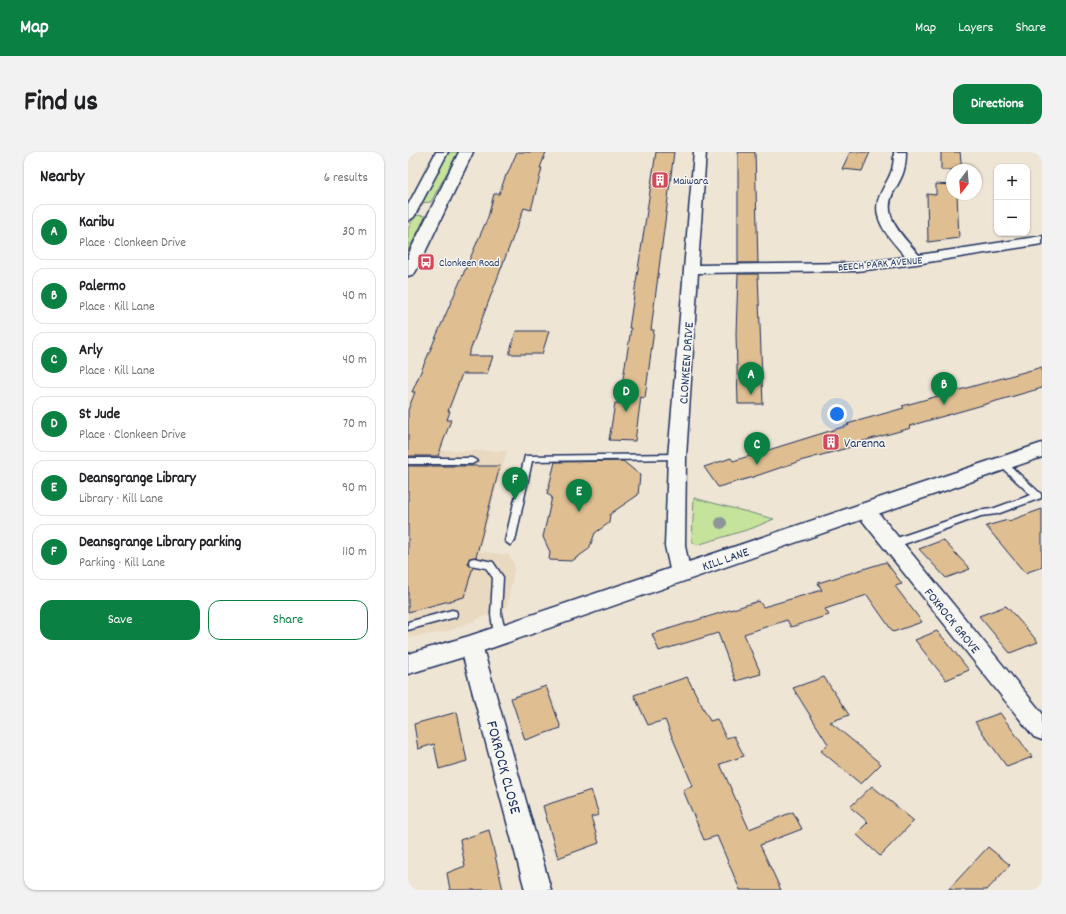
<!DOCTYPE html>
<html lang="en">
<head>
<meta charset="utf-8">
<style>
	:root { --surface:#fff; --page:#f2f2f2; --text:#202124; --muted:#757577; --line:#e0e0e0; --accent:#0b8043 }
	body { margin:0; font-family:Dekko,sans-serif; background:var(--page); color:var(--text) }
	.controls { position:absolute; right:12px; top:12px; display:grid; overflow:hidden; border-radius:8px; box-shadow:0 1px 3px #0004 }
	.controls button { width:36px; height:36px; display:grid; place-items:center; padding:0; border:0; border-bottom:1px solid var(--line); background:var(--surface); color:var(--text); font:20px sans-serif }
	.compass { position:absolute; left:538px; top:12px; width:36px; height:36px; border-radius:50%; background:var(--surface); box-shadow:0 1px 3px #0004; rotate:196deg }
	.you { position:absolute; left:429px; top:262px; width:14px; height:14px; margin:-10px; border:3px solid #fff; border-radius:50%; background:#1a73e8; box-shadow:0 0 0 6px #1a73e833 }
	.badge { display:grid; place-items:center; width:26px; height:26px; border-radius:50%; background:var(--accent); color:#fff; font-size:13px; font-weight:700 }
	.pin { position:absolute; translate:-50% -33px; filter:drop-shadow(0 1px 2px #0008) }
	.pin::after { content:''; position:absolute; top:21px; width:14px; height:12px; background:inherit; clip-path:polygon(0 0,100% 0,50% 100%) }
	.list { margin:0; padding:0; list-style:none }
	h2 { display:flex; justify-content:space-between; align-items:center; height:52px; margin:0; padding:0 16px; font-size:17px }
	h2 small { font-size:13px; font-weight:400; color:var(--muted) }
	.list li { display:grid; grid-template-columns:26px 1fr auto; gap:12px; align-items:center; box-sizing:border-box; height:56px; margin:0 8px 8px; padding:0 8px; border:1px solid var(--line); border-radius:12px }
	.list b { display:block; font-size:15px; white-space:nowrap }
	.list p { margin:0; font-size:13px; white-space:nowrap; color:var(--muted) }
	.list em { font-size:13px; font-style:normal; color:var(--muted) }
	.actions { display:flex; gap:8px; padding:12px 16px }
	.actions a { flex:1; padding:9px 0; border:1px solid var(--accent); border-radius:12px; text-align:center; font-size:14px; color:var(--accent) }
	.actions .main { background:var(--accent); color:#fff }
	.map { position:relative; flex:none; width:634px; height:738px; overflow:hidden; border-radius:12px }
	header { display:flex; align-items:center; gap:24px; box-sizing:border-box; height:56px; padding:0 20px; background:var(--accent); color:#fff }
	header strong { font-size:19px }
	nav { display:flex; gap:22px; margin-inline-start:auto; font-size:14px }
	.intro { display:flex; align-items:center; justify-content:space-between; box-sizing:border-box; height:96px; padding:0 24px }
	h1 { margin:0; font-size:28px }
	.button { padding:10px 18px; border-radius:12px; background:var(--accent); color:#fff; font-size:14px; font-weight:700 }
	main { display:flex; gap:24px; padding:0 24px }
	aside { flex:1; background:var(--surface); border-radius:12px; box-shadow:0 1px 3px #0004 }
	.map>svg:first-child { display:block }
</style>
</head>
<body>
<header>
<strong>Map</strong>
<nav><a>Map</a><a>Layers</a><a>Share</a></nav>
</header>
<div class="intro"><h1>Find us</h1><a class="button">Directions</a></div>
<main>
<aside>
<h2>Nearby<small>6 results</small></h2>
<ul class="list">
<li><span class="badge">A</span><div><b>Karibu</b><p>Place · Clonkeen Drive</p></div><em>30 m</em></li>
<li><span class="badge">B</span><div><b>Palermo</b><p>Place · Kill Lane</p></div><em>40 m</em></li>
<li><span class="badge">C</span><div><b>Arly</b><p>Place · Kill Lane</p></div><em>40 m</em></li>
<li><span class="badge">D</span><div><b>St Jude</b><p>Place · Clonkeen Drive</p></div><em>70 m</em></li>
<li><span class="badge">E</span><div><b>Deansgrange Library</b><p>Library · Kill Lane</p></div><em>90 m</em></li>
<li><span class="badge">F</span><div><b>Deansgrange Library parking</b><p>Parking · Kill Lane</p></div><em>110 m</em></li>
</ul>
<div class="actions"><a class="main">Save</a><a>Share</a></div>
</aside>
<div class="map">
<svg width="634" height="738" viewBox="0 0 634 738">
	<rect width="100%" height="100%" fill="#efe5d5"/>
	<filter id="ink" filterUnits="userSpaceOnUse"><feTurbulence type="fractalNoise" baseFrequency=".025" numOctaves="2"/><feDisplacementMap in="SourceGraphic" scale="8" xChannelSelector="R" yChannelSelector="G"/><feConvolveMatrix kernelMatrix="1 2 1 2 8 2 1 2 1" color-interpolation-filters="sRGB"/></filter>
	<g filter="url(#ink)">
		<path fill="#ead9c1" d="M0 298 99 299 71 399 101 403 107 414 99 455 41 479 0 486Z"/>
		<g fill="#c5e39b" stroke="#70897c">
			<path d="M41 0H50L23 50 12 51Z"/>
			<path d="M7 63 18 64 0 99V77Z"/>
			<path d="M286 346 366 367 345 376 289 393 284 389Z"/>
		</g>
		<g fill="#dfbe92" stroke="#1b2f5e">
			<path d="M109 0H138L132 16H134L123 58 116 56 60 204H85L79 222H54L40 259H42L39 268H43L30 304H0V258L7 240H4L80 65 86 42H91L98 23H99Z"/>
			<path d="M248 0H266L243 178H246L237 246 233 245 227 289 201 288 207 251H211L220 196 223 176H221Z"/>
			<path d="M330 0H347L350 111H330Z"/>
			<path d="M442 0H462L454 19 434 17Z"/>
			<path d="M533 0H552L554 18H533Z"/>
			<path d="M528 32 544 33V42H549L551 86 520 90 519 42 528 43Z"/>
			<path d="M330 122H350L355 252H330L328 182Z"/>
			<path d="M108 179H141L134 202H101Z"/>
			<path d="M634 215V236L501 274 503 276 441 293 443 295 392 309 345 325 310 335 296 315 323 306 325 309 441 273 439 272 496 256 494 254Z"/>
			<path d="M215 309 232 323 230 343 202 362 201 371 187 381 181 397 164 409 141 408 142 400 135 385 144 345 139 342 147 310Z"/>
			<path d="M0 314H92L68 405 62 406 60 410 61 413 65 415 56 445 0 460Z"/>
			<path d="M634 357V415L617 421 578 374 600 368 601 369Z"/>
			<path d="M535 388 562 417 538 426 511 397Z"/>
			<path d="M478 410 494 432 487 434 514 470 485 480 459 443 417 457 421 463 383 475 379 468 336 482 353 522 328 529 310 481 251 499 244 482 351 449 355 455 414 438 410 431Z"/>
			<path d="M598 454 619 477 630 490 602 501 571 464Z"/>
			<path d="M529 479 537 488 561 518 538 528 507 488Z"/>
			<path d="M279 525 302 569 309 567 318 586 326 584 336 604 312 612 341 677 385 660 394 677 352 693 373 738H332L309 684 296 688 275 638 285 634 257 568 240 573 226 543Z"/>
			<path d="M416 525 441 563 422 570 473 612 453 632 413 599 420 592 385 536Z"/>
			<path d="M138 534 153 576 117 588 103 546Z"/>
			<path d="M49 560 59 609 31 617 26 592 10 597 6 572Z"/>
			<path d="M592 561 624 605 599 615 567 570Z"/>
			<path d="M464 634 506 669 472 704 448 682 460 670 442 655Z"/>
			<path d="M183 638 191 663 183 665 191 691 150 706 135 654Z"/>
			<path d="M81 678 95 738H42L39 721 57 714 52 688Z"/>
			<path d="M580 695 602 713 579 738H540Z"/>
		</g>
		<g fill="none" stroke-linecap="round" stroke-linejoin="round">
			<defs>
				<g id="service">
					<path d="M269 302 272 303 274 305 272 307 124 309 107 389 102 393 97 389 117 304Z"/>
					<path d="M0 306H64L69 309 64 312H0Z"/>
					<path d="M595 309 598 310 633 342V346L589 362 573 364 488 395H480L479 392 480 389 568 359 584 357 623 343 592 314 590 312 592 310Z"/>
					<path d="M66 406 85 410 95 425 93 462 98 483 96 486 92 487 88 486 86 483 83 462 85 426 78 416 62 413 61 410 62 407Z"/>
					<path d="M44 458 48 459 49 462 48 465 0 478V470Z"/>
				</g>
				<g id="minor">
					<path d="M28 0H40L6 65 0 69V53Z"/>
					<path d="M286 0H298L290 113 449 111 498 105C484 89 461 67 472 43 480 25 486 22 486 0H498C498 19 494 25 485 41 473 66 497 86 511 103L634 84V92L508 112 449 119 290 121 278 305 277 394 283 422 280 427 273 429 266 427 263 422 257 394 260 305Z"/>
					<path d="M457 352 464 353 634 561V588L626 585 450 363 448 358 450 353Z"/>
					<path d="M63 485 71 487 74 493 143 738H117L52 493 55 487Z"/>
				</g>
				<g id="secondary">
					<path d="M51 0H65L8 119 6 122 0 124V103Z"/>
					<path d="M634 291V305L72 500 0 522V502L61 484Z"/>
				</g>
			</defs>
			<use href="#service" stroke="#1b2f5e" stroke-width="3"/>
			<use href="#minor" stroke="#1b2f5e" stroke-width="3"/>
			<use href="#secondary" stroke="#1b2f5e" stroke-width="3"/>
			<use href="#service" fill="#f6f6f2" fill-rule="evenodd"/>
			<use href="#minor" fill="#f6f6f2" fill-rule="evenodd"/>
			<use href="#secondary" fill="#f6f6f2" fill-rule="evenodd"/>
		</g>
		<circle fill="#8d959a" cx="313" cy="371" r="6"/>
	</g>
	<defs>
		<symbol id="building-square" viewBox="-11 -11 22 22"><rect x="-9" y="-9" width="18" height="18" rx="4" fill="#d1495b" stroke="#f6f6f2"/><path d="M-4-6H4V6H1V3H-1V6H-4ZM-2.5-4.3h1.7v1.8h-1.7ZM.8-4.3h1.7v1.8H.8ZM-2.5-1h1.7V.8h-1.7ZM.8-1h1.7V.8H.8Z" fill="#fff"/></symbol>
		<symbol id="bus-square" viewBox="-11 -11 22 22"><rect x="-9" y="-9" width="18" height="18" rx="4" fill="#d1495b" stroke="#f6f6f2"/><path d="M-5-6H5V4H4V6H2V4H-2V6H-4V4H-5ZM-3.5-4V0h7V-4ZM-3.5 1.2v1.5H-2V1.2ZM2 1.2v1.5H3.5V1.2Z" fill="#fff"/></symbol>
	</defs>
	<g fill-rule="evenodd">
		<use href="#building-square" x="242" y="18" width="20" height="20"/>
		<use href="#bus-square" x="8" y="100" width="20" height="20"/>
		<use href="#building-square" x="413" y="280" width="20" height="20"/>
	</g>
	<g text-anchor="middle" stroke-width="3" stroke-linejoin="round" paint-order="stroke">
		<g font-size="11" fill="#1b2f5e" stroke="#f6f6f2" text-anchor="start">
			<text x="265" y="32">Maiwara</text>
			<text x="31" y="114">Clonkeen Road</text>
		</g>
		<g font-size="11" fill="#1b2f5e" stroke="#f6f6f2">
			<text transform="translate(472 111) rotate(-5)" y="4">BEECH PARK AVENUE</text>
		</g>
		<g font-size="13" fill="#1b2f5e" stroke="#f6f6f2">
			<text transform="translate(277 211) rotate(-86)" y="5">CLONKEEN DRIVE</text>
			<text transform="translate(317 406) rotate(-19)" y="5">KILL LANE</text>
			<text transform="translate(545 468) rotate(51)" y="5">FOXROCK GROVE</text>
		</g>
		<g font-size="13" fill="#1b2f5e" stroke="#f6f6f2" text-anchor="start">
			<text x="436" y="295">Varenna</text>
		</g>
		<g font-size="16" fill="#1b2f5e" stroke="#f6f6f2">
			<text transform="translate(97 615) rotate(75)" y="6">FOXROCK CLOSE</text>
		</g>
	</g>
</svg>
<div class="controls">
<button>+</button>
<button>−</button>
</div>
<svg class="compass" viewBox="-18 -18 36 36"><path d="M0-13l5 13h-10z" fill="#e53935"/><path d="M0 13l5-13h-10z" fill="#757577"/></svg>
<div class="you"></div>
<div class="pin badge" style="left:343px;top:243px">A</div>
<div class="pin badge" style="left:536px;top:253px">B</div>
<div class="pin badge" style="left:349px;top:313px">C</div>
<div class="pin badge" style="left:218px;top:260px">D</div>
<div class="pin badge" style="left:171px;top:360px">E</div>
<div class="pin badge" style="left:107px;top:348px">F</div>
</div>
</main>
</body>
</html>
